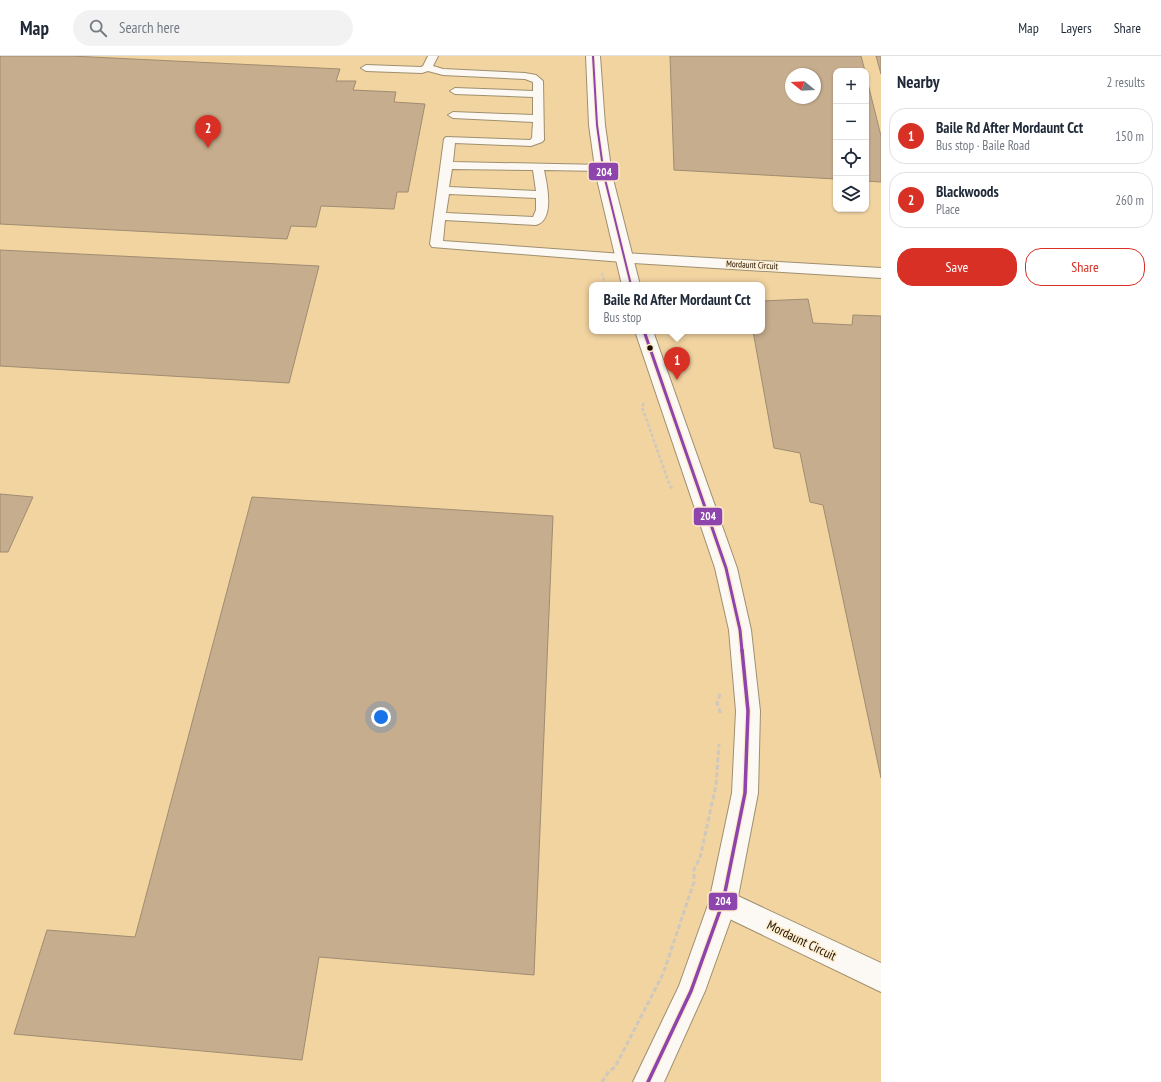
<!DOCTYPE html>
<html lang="en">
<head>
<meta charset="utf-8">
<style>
	:root { --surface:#fff; --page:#f2f2f3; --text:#1f2937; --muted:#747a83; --line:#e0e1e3; --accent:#d93025 }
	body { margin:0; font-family:"PT Sans Narrow",sans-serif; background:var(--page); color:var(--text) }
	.controls { position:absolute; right:12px; top:12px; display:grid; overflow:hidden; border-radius:8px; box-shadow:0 1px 3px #0004 }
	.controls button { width:36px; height:36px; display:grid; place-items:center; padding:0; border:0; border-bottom:1px solid var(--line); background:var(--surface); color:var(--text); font:20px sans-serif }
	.compass { position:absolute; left:785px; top:12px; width:36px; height:36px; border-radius:50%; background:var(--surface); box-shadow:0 1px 3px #0004; rotate:288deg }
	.you { position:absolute; left:381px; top:661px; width:14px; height:14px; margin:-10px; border:3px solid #fff; border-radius:50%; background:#1a73e8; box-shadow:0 0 0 6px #1a73e833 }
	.badge { display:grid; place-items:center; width:26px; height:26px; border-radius:50%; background:var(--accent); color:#fff; font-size:13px; font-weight:700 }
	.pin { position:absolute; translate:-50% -33px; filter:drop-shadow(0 1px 2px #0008) }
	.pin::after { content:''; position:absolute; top:21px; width:14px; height:12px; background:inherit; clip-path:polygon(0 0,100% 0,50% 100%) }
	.popup { position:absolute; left:589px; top:226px; width:176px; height:52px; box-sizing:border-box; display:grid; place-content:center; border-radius:8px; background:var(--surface); filter:drop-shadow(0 1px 3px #0005); font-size:13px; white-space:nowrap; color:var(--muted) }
	.popup b { font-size:15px; color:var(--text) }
	.popup::after { content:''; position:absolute; left:50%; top:100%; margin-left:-8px; border:8px solid transparent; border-top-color:var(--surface) }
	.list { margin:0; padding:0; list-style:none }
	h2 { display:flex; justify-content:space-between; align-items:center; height:52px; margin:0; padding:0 16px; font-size:17px }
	h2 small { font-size:13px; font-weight:400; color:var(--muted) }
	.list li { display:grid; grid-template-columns:26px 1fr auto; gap:12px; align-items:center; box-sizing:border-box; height:56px; margin:0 8px 8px; padding:0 8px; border:1px solid var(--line); border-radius:16px }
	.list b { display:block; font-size:15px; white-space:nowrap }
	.list p { margin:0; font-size:13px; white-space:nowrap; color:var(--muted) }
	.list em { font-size:13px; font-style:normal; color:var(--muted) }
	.actions { display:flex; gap:8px; padding:12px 16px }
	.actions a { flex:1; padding:9px 0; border:1px solid var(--accent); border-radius:16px; text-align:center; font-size:14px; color:var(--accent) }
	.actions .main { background:var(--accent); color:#fff }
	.icon { flex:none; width:22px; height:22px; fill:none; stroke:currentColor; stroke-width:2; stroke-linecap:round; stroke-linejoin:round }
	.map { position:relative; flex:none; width:881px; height:1026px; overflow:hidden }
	header { display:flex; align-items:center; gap:24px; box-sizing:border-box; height:56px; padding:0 20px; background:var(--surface); border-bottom:1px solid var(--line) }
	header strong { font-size:19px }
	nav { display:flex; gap:22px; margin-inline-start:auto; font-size:14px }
	.search { width:280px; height:36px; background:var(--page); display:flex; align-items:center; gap:10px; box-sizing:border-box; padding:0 14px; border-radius:22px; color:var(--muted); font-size:15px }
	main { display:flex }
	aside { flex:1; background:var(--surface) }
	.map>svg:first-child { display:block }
</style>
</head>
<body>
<header>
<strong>Map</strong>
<div class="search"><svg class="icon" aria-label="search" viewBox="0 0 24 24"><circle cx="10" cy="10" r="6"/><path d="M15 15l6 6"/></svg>Search here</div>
<nav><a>Map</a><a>Layers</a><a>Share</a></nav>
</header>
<main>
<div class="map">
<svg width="881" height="1026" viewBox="0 0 881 1026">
	<rect width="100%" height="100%" fill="#e9d6b5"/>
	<path fill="#f2d4a1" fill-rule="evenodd" d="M0 0H881V1026H0ZM836 15H866V153H836ZM791 18H815V42H791ZM592 229H762V275H592Z"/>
	<g fill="#c6ad8d" stroke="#a08c71" fill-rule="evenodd">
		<path d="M0 0H71L340 13 336 25H356L353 34 396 36 394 46 425 48 408 136H397L394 153 321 150 316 171 291 170 287 183 0 168Z"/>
		<path d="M670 0H861L865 15H836V123L674 114ZM791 18H815V42H791Z"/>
		<path d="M876 0H881V18Z"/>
		<path d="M866 20 881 80V126L866 125Z"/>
		<path d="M0 194 319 210 289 327 0 310Z"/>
		<path d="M808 243 813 267 852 269 853 259 881 260V722L823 449 810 446 800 397 774 392 753 275H762V245Z"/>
		<path d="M0 438 33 441 8 496H0Z"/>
		<path d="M252 441 553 460 534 919 319 901 302 1004 14 978 47 874 135 881Z"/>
	</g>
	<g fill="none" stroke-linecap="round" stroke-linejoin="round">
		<defs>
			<path id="lane" d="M428 0H438L433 10 443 13 525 17 536 19 543 25 544 84 542 86 531 90 455 87 453 106 603 109 607 110 609 112 607 114 603 115 544 114C547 128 555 164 536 169L445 164 443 185 623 198 627 199 629 202 627 205 623 206 432 191 430 188 444 83 446 81 530 84 532 82 533 66 453 62 448 59 453 56 533 59V41L455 38 450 35 455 32 533 35V26L525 23 443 19 428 15 422 17 366 15 361 12 366 9 421 11 423 10ZM452 113 533 114 536 135 449 131ZM449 138 536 142V154L533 161 446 157Z"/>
			<g id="street">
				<path d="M623 197 881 212V222L617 206 614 202 617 198Z"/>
				<path d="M723 833 881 907V936L713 855 709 846 713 837Z"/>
			</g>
			<g id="secondary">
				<path d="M586 0H600L605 69 612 119 640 229H622L596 119 589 69Z"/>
				<path d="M635 275H653L737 512 751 574 760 655 758 737 737 846 705 935 664 1026H633L679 930 709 846 732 737 736 655 729 574 715 512Z"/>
			</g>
		</defs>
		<use href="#lane" stroke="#9f8f6f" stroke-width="2"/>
		<use href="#street" stroke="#9f8f6f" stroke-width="2"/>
		<use href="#secondary" stroke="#9f8f6f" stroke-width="2"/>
		<path stroke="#cec8bf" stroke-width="2" stroke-dasharray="3 1.5" stroke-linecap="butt" d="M602 217 605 229"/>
		<path stroke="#cec8bf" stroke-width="2.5" stroke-dasharray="3.5 2" stroke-linecap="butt" d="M644 347 642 351 670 430 673 433"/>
		<g stroke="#cec8bf" stroke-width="3" stroke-dasharray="5 2.5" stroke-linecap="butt">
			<path d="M720 638 717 647 721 659"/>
			<path d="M602 1026 609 1015 615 1011 663 918 694 826V813L700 802 716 729 719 688"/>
		</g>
		<use href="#lane" fill="#fcf9f4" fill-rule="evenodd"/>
		<use href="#street" fill="#fcf9f4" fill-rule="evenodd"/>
		<use href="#secondary" fill="#fcf9f4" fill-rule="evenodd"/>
		<defs>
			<path id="bus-1-far2" d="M593 0 597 69 604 119 631 229"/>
			<path id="bus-1-far1" d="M644 275 726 512 740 574 742 595"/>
			<path id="bus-1" d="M648 1026 691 935 723 846 745 737 748 655 742 594"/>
		</defs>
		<use href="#bus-1-far2" stroke="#fdecce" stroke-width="4"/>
		<use href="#bus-1-far1" stroke="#fdecce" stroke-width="6"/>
		<use href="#bus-1" stroke="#fdecce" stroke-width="6"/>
		<use href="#bus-1-far2" stroke="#8e44ad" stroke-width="2"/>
		<use href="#bus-1-far1" stroke="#8e44ad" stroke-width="3"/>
		<use href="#bus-1" stroke="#8e44ad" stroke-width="3.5"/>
	</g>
	<circle fill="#1d1000" stroke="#fdecce" stroke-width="1.5" cx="650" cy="292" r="3.5"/>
	<g text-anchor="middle" stroke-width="3" stroke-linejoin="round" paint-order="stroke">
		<g font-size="9" fill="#1d1000" stroke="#fdecce">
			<text transform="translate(752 209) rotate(3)" y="3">Mordaunt Circuit</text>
		</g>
		<g font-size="13" fill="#1d1000" stroke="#fdecce">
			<text transform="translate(802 884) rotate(26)" y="5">Mordaunt Circuit</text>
		</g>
	</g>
	<g stroke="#fdecce" stroke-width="1.5">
		<rect x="588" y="106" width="31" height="19" rx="4" fill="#8e44ad"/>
		<rect x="693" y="451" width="30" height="19" rx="4" fill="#8e44ad"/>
		<rect x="708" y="836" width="30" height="19" rx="4" fill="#8e44ad"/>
	</g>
	<g font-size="11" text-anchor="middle" font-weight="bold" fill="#fff">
		<text x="604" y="120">204</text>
		<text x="708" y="464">204</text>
		<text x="723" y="849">204</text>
	</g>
</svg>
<div class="controls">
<button>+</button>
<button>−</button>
<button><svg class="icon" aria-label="locate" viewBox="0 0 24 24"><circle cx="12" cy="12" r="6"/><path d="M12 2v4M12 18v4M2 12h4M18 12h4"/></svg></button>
<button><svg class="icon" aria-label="layers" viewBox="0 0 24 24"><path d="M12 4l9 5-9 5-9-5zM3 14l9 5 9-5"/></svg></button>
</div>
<svg class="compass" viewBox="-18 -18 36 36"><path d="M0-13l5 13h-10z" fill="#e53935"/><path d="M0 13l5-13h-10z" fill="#747a83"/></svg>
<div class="you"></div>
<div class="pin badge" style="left:677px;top:324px">1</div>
<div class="popup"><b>Baile Rd After Mordaunt Cct</b>Bus stop</div>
<div class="pin badge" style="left:208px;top:92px">2</div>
</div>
<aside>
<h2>Nearby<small>2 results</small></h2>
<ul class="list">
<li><span class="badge">1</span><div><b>Baile Rd After Mordaunt Cct</b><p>Bus stop · Baile Road</p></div><em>150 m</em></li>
<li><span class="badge">2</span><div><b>Blackwoods</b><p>Place</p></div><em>260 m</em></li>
</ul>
<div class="actions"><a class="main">Save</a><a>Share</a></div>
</aside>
</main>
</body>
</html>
